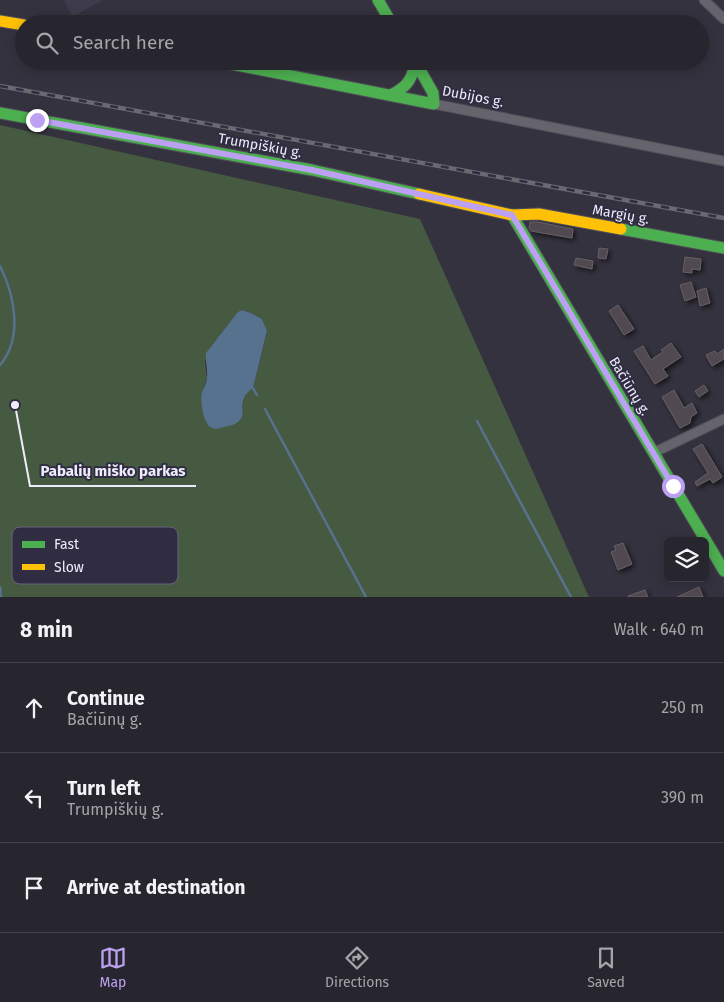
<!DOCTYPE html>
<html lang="en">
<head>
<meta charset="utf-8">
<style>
	:root { --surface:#27262e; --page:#2f2e36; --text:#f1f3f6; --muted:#a4a5aa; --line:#43434a; --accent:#bca0f2 }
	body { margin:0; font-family:"Fira Sans",sans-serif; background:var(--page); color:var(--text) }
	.controls { position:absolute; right:15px; bottom:15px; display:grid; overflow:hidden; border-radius:8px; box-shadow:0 2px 12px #0003 }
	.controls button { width:45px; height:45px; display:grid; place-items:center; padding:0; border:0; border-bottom:1px solid var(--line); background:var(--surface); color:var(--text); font:25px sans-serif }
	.stop { position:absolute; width:15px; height:15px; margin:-11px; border:4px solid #bca0f2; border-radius:50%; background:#fff }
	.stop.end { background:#bca0f2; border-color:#fff; box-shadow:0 1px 5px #0008 }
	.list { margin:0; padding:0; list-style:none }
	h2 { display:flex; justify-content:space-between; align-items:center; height:65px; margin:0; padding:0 20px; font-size:21px }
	h2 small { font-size:16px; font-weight:400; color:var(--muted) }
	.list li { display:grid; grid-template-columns:32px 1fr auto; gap:15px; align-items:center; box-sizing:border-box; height:90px; padding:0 20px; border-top:1px solid var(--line) }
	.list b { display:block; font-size:19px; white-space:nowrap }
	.list p { margin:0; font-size:16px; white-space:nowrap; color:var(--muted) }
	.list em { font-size:16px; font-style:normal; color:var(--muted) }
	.icon { flex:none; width:28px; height:28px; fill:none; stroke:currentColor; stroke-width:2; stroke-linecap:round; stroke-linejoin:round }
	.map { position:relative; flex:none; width:724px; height:597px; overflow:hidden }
	.search { position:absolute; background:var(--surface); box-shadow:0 2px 12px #0003; left:15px; right:15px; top:15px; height:55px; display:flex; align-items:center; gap:12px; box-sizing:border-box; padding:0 18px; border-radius:28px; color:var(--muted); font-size:19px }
	.sheet { height:335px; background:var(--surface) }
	nav { display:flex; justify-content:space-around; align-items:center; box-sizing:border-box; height:70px; border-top:1px solid var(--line); background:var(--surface); font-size:14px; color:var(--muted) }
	nav a { display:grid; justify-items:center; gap:2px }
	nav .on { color:var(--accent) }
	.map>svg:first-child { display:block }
</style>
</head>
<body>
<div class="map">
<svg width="724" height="597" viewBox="0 0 724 597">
	<defs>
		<filter id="shadow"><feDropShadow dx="2.5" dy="2.5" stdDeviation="2.5" flood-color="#0009"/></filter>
	</defs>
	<rect width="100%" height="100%" fill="#34323e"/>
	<path fill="#3e3c4c" d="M64 0H103L72 17Z"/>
	<path fill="#465941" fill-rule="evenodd" d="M0 125 420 219 589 597H0ZM242 310 251 313 262 319 267 332 253 388C242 396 243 403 242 416L202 392 207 378 205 362 209 349Z"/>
	<path fill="#57728f" d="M242 310 251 313 262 319 267 331 253 388C234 402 249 413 238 422 234 425 229 426 224 427 220 428 216 430 212 428 203 424 200 401 202 392 204 387 207 382 207 377 208 369 205 362 206 353L238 312Z"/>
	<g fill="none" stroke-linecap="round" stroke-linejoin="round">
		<g stroke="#57728f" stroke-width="2.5">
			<path d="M0 266C15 296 23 338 0 365"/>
			<path d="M253 388 257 395"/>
			<path d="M265 409 366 597"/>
			<path d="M477 421 571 597"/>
			<path d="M0 587 1 597"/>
		</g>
	</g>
	<g fill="#514a51" stroke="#665f64" filter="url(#shadow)">
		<path d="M530 222H538L573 229 572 238 531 231 529 228Z"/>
		<path d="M599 248 608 249 606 259 598 258Z"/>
		<path d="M685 257 701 259 700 270 692 269V273L683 272Z"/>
		<path d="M576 258 593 261 592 269 574 265Z"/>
		<path d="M691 282 696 297 685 301 680 285Z"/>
		<path d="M706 288 710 303 700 306 697 291Z"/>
		<path d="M618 305 634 329 624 335 609 311Z"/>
		<path d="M671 343 681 357 663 369 668 376 655 384 634 351 643 346 651 360 663 352 661 350Z"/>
		<path d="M724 349V359L712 366 706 355 715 351 717 354Z"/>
		<path d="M704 385 708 391 699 397 695 391Z"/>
		<path d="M674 390 684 408 692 403 697 413 691 417 690 423 680 428 662 397Z"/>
		<path d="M702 444 722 477 713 483 710 479 697 486 695 482 708 473 693 449Z"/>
		<path d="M623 543 632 564 618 570 611 552 616 550 614 546Z"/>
		<path d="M699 587 703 597H677Z"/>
		<path d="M645 590 648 597H628V596Z"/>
	</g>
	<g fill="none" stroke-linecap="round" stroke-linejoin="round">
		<defs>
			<g id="street">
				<path d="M704 0 724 19"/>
				<path d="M434 104 724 161"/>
				<path d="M653 453 724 419"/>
			</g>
			<g id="fast">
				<path d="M378 0 392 24"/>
				<path d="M216 61 434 104 433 93 415 61"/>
				<path d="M391 95C407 87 413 79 415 61"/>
				<path d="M0 113 312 170 419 194"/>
				<path d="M512 215 724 571"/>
				<path d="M621 229 724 248"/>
			</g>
			<g id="slow">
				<path d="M0 21 24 25"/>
				<path d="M419 194 512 215 539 214 621 229"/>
			</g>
		</defs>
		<use href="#street" stroke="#4f4e58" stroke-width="11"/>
		<use href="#fast" stroke="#4f4e58" stroke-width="13"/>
		<use href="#slow" stroke="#4f4e58" stroke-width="13"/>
		<use href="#street" stroke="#65636c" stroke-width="9"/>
		<use href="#fast" stroke="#4caf50" stroke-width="11"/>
		<use href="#slow" stroke="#ffc107" stroke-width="11"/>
		<defs>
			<path id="rail" d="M0 86 724 218"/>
		</defs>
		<use href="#rail" stroke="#6a6972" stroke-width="4.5"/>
		<use href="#rail" stroke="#302d43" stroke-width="2.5" stroke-dasharray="8" stroke-linecap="butt"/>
	</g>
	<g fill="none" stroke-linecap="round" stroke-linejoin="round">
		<path stroke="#bca0f2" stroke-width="6" d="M37 120 312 170 512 215 673 486"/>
	</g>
	<g text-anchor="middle" stroke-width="4" stroke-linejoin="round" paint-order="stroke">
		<g font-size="14" fill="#eeecfb" stroke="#302d43">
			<text transform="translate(473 96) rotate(11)" y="5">Dubijos g.</text>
			<text transform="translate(260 145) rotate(10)" y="5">Trumpiškių g.</text>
			<text transform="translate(621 214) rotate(10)" y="5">Margių g.</text>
			<text transform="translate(630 386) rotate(59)" y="5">Bačiūnų g.</text>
		</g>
	</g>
	<rect x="12" y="527" width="166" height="57" rx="8" fill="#302d43" stroke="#69667a" stroke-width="1"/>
	<rect x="22" y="541" width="23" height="7" fill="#4caf50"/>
	<rect x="22" y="564" width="23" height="6" fill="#ffc107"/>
	<g font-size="14" fill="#eeecfb">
		<text x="54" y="549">Fast</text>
		<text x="54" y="572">Slow</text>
	</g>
	<path fill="none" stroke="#eeecfb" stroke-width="2" d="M15 405L30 486H196"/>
	<circle fill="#eeecfb" stroke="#302d43" stroke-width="2" cx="15" cy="405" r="5"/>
	<g font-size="15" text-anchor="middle" font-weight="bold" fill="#eeecfb" stroke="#302d43" stroke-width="4" stroke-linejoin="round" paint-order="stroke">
		<text x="113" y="476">Pabalių miško parkas</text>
	</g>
</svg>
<div class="controls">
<button><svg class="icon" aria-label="layers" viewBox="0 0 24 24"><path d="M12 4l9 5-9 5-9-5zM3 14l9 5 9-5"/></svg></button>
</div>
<div class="stop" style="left:673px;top:486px"></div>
<div class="stop end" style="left:37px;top:120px"></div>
<div class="search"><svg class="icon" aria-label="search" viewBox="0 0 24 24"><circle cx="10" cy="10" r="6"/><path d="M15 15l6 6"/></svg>Search here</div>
</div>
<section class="sheet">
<h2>8 min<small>Walk · 640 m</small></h2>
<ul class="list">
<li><svg class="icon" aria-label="ahead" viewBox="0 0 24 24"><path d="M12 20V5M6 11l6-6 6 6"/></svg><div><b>Continue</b><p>Bačiūnų g.</p></div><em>250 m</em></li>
<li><svg class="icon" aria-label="left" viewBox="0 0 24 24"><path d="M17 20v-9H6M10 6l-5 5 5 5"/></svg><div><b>Turn left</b><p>Trumpiškių g.</p></div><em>390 m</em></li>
<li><svg class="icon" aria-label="arrive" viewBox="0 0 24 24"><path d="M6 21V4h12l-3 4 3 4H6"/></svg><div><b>Arrive at destination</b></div></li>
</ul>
</section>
<nav>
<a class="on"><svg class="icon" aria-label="map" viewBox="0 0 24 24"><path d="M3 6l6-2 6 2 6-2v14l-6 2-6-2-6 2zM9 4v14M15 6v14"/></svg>Map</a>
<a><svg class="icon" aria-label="directions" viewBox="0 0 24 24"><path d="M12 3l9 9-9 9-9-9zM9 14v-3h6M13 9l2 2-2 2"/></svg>Directions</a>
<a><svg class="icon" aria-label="saved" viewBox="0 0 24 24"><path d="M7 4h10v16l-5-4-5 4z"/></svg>Saved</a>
</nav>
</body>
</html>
